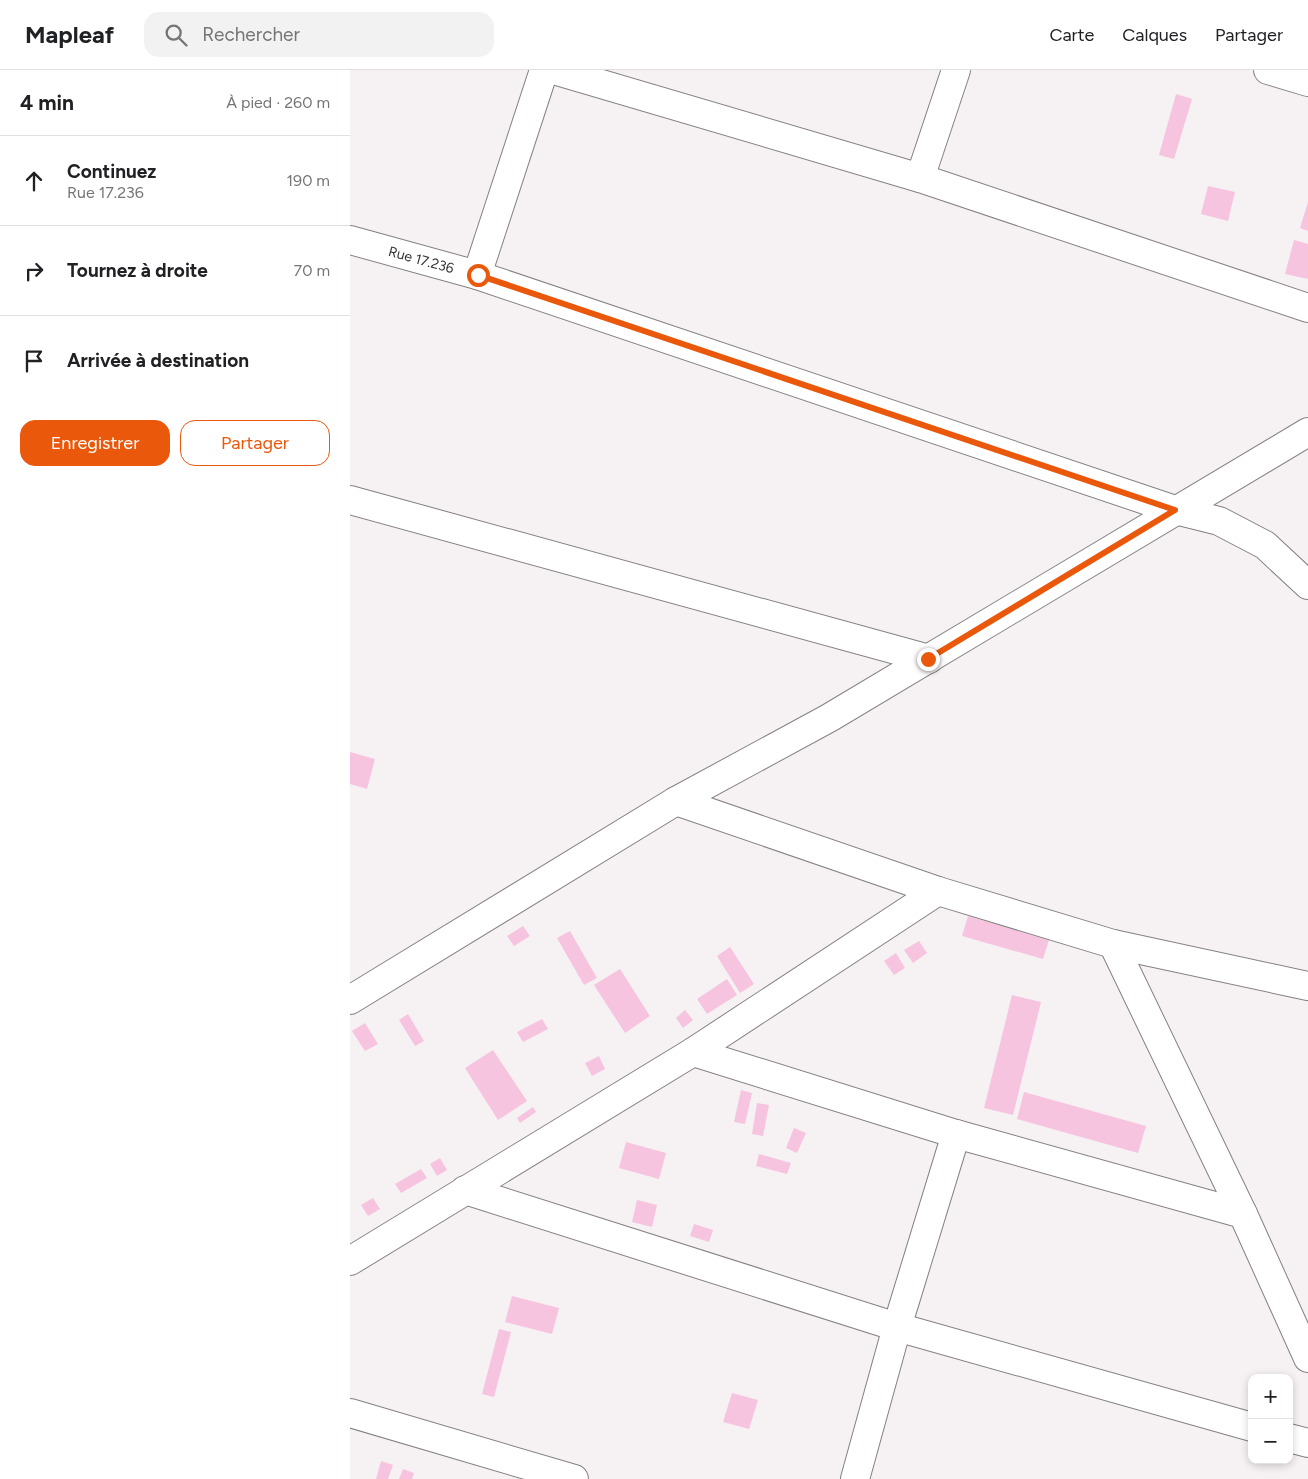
<!DOCTYPE html>
<html lang="fr">
<head>
<meta charset="utf-8">
<style>
	:root { --surface:#fff; --page:#f2f2f2; --text:#202124; --muted:#757577; --line:#e0e0e0; --accent:#ea580c }
	body { margin:0; font-family:Figtree,sans-serif; background:var(--page); color:var(--text) }
	.controls { position:absolute; right:15px; bottom:15px; display:grid; overflow:hidden; border-radius:10px; box-shadow:0 2px 8px #0003 }
	.controls button { width:45px; height:45px; display:grid; place-items:center; padding:0; border:0; border-bottom:1px solid var(--line); background:var(--surface); color:var(--text); font:25px sans-serif }
	.stop { position:absolute; width:15px; height:15px; margin:-11px; border:4px solid #ea580c; border-radius:50%; background:#fff }
	.stop.end { background:#ea580c; border-color:#fff; box-shadow:0 1px 5px #0008 }
	.list { margin:0; padding:0; list-style:none }
	h2 { display:flex; justify-content:space-between; align-items:center; height:65px; margin:0; padding:0 20px; font-size:21px }
	h2 small { font-size:16px; font-weight:400; color:var(--muted) }
	.list li { display:grid; grid-template-columns:32px 1fr auto; gap:15px; align-items:center; box-sizing:border-box; height:90px; padding:0 20px; border-top:1px solid var(--line) }
	.list b { display:block; font-size:19px; white-space:nowrap }
	.list p { margin:0; font-size:16px; white-space:nowrap; color:var(--muted) }
	.list em { font-size:16px; font-style:normal; color:var(--muted) }
	.actions { display:flex; gap:10px; padding:15px 20px }
	.actions a { flex:1; padding:11px 0; border:1px solid var(--accent); border-radius:15px; text-align:center; font-size:18px; color:var(--accent) }
	.actions .main { background:var(--accent); color:#fff }
	.icon { flex:none; width:28px; height:28px; fill:none; stroke:currentColor; stroke-width:2; stroke-linecap:round; stroke-linejoin:round }
	.map { position:relative; flex:none; width:958px; height:1409px; overflow:hidden }
	header { display:flex; align-items:center; gap:30px; box-sizing:border-box; height:70px; padding:0 25px; background:var(--surface); border-bottom:1px solid var(--line) }
	header strong { font-size:24px }
	nav { display:flex; gap:28px; margin-inline-start:auto; font-size:18px }
	.search { width:350px; height:45px; background:var(--page); display:flex; align-items:center; gap:12px; box-sizing:border-box; padding:0 18px; border-radius:15px; color:var(--muted); font-size:19px }
	main { display:flex }
	aside { flex:1; background:var(--surface) }
	.map>svg:first-child { display:block }
</style>
</head>
<body>
<header>
<strong>Mapleaf</strong>
<div class="search"><svg class="icon" aria-label="search" viewBox="0 0 24 24"><circle cx="10" cy="10" r="6"/><path d="M15 15l6 6"/></svg>Rechercher</div>
<nav><a>Carte</a><a>Calques</a><a>Partager</a></nav>
</header>
<main>
<aside>
<h2>4 min<small>À pied · 260 m</small></h2>
<ul class="list">
<li><svg class="icon" aria-label="ahead" viewBox="0 0 24 24"><path d="M12 20V5M6 11l6-6 6 6"/></svg><div><b>Continuez</b><p>Rue 17.236</p></div><em>190 m</em></li>
<li><svg class="icon" aria-label="right" viewBox="0 0 24 24"><path d="M7 20v-9h11M14 6l5 5-5 5"/></svg><div><b>Tournez à droite</b></div><em>70 m</em></li>
<li><svg class="icon" aria-label="arrive" viewBox="0 0 24 24"><path d="M6 21V4h12l-3 4 3 4H6"/></svg><div><b>Arrivée à destination</b></div></li>
</ul>
<div class="actions"><a class="main">Enregistrer</a><a>Partager</a></div>
</aside>
<div class="map">
<svg width="958" height="1409" viewBox="0 0 958 1409">
	<rect width="100%" height="100%" fill="#f6f1f3"/>
	<g fill="#f7c4e0">
		<path d="M826 24 842 29 824 89 809 85Z"/>
		<path d="M858 116 885 122 878 151 851 144Z"/>
		<path d="M958 132V161L950 158Z"/>
		<path d="M944 170 958 174V209L935 204Z"/>
		<path d="M0 682 25 689 17 719 0 714Z"/>
		<path d="M618 846 699 870 693 889 612 866Z"/>
		<path d="M173 856 180 866 164 876 157 866Z"/>
		<path d="M220 861 247 908 234 915 207 868Z"/>
		<path d="M569 871 577 883 563 893 554 880Z"/>
		<path d="M380 877 404 914 390 923 367 886Z"/>
		<path d="M546 883 555 898 544 905 534 891Z"/>
		<path d="M270 899 300 946 275 963 244 915Z"/>
		<path d="M377 909 387 925 357 944 347 929Z"/>
		<path d="M662 925 691 932 663 1045 634 1038Z"/>
		<path d="M335 940 343 950 333 958 326 948Z"/>
		<path d="M58 944 74 971 65 976 49 950Z"/>
		<path d="M192 949 198 959 173 972 167 962Z"/>
		<path d="M15 953 28 974 15 981 2 961Z"/>
		<path d="M143 980 177 1031 148 1050 115 998Z"/>
		<path d="M249 986 255 999 242 1006 235 993Z"/>
		<path d="M391 1020 402 1023 395 1054 384 1052Z"/>
		<path d="M674 1022 796 1056 788 1083 667 1049Z"/>
		<path d="M407 1033 419 1035 413 1066 402 1064Z"/>
		<path d="M183 1037 186 1042 170 1053 167 1048Z"/>
		<path d="M444 1058 456 1063 447 1083 436 1078Z"/>
		<path d="M276 1072 316 1083 309 1109 269 1098Z"/>
		<path d="M409 1084 441 1093 437 1104 406 1096Z"/>
		<path d="M90 1088 97 1100 87 1106 80 1094Z"/>
		<path d="M71 1099 77 1108 51 1123 45 1114Z"/>
		<path d="M23 1128 30 1139 18 1146 11 1135Z"/>
		<path d="M287 1130 307 1135 302 1157 282 1152Z"/>
		<path d="M344 1154 363 1160 359 1172 340 1166Z"/>
		<path d="M162 1226 209 1238 202 1264 155 1252Z"/>
		<path d="M149 1259 161 1262 144 1327 132 1324Z"/>
		<path d="M382 1323 408 1330 399 1359 373 1352Z"/>
		<path d="M31 1391 43 1395 38 1409H26Z"/>
		<path d="M53 1399 64 1403 62 1409H49Z"/>
	</g>
	<g fill="none" stroke-linecap="round" stroke-linejoin="round">
		<defs>
			<g id="minor">
				<path d="M204 0 570 108 958 238"/>
				<path d="M918 0 958 12"/>
				<path d="M570 108 606 0"/>
				<path id="s1" d="M0 170 127 205 825 440 869 451 915 475 958 515"/>
				<path d="M127 205 194 0"/>
				<path d="M0 430 579 589"/>
				<path d="M326 731 588 821 763 874 958 916"/>
				<path d="M763 874 893 1144 958 1288"/>
				<path d="M0 930 326 731 479 648 958 362"/>
				<path d="M343 982 606 1064 893 1144"/>
				<path d="M115 1120 547 1257 902 1357"/>
				<path d="M0 1191 343 982 588 821"/>
				<path d="M0 1343 224 1409"/>
				<path d="M939 1368 958 1373"/>
				<path d="M505 1409 547 1257 606 1064"/>
			</g>
		</defs>
		<use href="#minor" stroke="#858083" stroke-width="30"/>
		<use href="#minor" stroke="#fff" stroke-width="28"/>
	</g>
	<g fill="none" stroke-linecap="round" stroke-linejoin="round">
		<path stroke="#ea580c" stroke-width="6" d="M128 205 825 440 578 589"/>
	</g>
	<g text-anchor="middle" stroke-width="4.5" stroke-linejoin="round" paint-order="stroke">
		<g font-size="14" fill="#343233" stroke="#fff">
			<text dy="5" stroke="none"><textPath href="#s1" startOffset="74">Rue 17.236</textPath></text>
		</g>
	</g>
</svg>
<div class="controls">
<button>+</button>
<button>−</button>
</div>
<div class="stop" style="left:128px;top:205px"></div>
<div class="stop end" style="left:578px;top:589px"></div>
</div>
</main>
</body>
</html>
